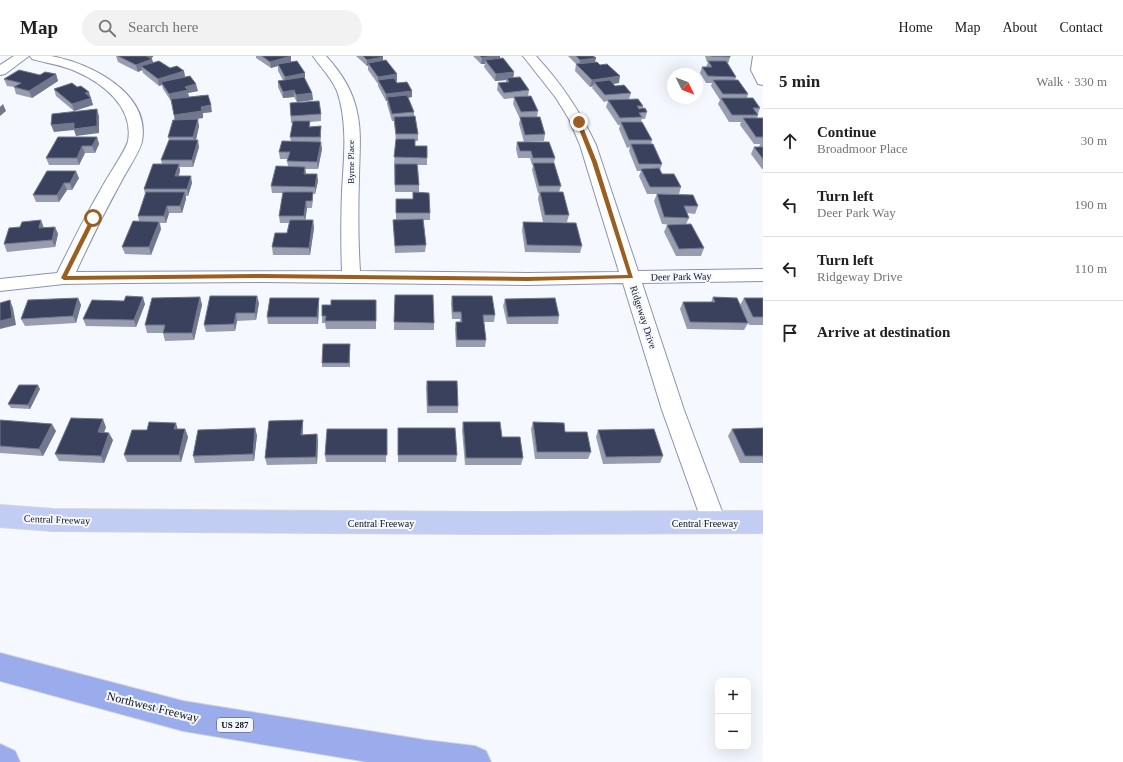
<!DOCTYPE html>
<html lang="en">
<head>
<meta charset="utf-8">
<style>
	:root { --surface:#fff; --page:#f2f2f2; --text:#202124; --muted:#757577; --line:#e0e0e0 }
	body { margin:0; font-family:Georgia,serif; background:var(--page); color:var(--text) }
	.controls { position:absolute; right:12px; bottom:12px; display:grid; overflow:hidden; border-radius:8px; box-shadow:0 4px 16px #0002 }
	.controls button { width:36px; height:36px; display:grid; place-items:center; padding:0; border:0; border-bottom:1px solid var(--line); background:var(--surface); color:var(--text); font:20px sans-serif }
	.compass { position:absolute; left:667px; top:12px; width:36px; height:36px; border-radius:50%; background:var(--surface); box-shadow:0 4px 16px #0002; rotate:133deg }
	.stop { position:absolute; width:12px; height:12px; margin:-9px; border:3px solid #9a5e20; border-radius:50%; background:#fff }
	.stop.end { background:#9a5e20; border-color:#fff; box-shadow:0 1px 4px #0008 }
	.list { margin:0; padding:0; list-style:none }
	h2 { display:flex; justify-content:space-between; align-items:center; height:52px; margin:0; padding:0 16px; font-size:17px }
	h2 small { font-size:13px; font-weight:400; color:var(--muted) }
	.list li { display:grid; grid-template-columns:26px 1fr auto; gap:12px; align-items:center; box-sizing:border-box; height:64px; padding:0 16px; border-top:1px solid var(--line) }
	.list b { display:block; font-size:15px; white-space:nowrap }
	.list p { margin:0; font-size:13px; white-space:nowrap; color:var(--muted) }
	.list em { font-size:13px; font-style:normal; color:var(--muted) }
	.icon { flex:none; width:22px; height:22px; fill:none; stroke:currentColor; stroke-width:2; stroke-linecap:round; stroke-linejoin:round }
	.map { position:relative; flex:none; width:763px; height:706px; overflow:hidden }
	header { display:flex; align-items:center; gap:24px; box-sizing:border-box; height:56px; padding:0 20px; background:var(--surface); border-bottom:1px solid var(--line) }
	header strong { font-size:19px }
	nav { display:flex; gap:22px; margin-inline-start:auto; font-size:14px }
	.search { width:280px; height:36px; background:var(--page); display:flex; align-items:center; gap:10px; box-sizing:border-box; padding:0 14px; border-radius:22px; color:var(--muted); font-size:15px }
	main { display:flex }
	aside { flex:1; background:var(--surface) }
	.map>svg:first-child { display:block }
</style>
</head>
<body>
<header>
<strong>Map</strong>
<div class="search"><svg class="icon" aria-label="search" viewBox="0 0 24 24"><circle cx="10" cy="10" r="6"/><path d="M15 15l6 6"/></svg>Search here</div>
<nav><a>Home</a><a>Map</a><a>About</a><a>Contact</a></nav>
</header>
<main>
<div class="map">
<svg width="763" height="706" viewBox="0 0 763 706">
	<rect width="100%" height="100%" fill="#f5f8ff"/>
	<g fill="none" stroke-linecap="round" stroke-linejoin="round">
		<defs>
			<g id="minor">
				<path d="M14 0H29L5 18 0 19V9Z"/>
				<path d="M30 0C37 0 44 0 51 0 90 7 151 37 142 85 141 94 126 116 121 126 105 155 90 185 76 216L342 215C341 188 341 162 342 135 344 102 348 67 337 35 331 21 321 12 313 0H326C340 15 353 35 357 56 362 77 359 101 359 123 358 154 358 184 360 215L527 217 619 216 580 89 569 63 556 42 523 0H536C561 27 580 55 596 89L638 215 763 213V225L642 227 684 354 726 466 723 474 714 477 705 474 702 466 662 354 623 227 527 229 262 226 125 227 64 228 0 235V223L57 217C71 189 85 160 101 133 106 123 126 94 128 85 134 51 103 27 75 15 62 9 46 7 32 3Z"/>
				<path d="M753 0H763V29L758 28 751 14Z"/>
			</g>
			<path id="major" d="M0 449 53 453 484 456 763 455V477L484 478 53 475 0 471Z"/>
			<g id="highway">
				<path d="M0 597 183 645 425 684 475 690 486 695 491 706H368L183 675 0 625Z"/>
				<path d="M0 688 15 695 20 706H0Z"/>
			</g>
		</defs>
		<use href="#minor" stroke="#8992b3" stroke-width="2"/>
		<use href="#major" stroke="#d3d4d6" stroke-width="2"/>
		<use href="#highway" stroke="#d3d4d6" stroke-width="2"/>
		<use href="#minor" fill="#fff" fill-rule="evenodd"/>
		<use href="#major" fill="#c2cdf4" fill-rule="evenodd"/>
		<use href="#highway" fill="#9aacec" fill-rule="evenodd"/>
	</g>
	<g fill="#979cae">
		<path d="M116 0H153V1L151 2 152 3 153 7 170 12 184 15 185 21 198 35 188 37 189 41 183 42 212 56 203 57V62L190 64 199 70 196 84 199 91 193 111H179L180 115 179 120 192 127 188 140H186V143L182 157H169L166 167H160L161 173 151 199 125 198 122 191 139 165 138 160 145 138 144 133 162 108 161 104 169 84 168 81 175 64 171 45 163 33 162 29 159 30 143 17 142 14 138 16 118 6Z"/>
		<path d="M256 0H291V6L305 24 312 37 313 44 297 46 294 41 283 42 278 31V25L283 24 278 15V10L271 12 256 2Z"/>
		<path d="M356 0H382L383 5 397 18V25H396L397 27 412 35V41L408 42 414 56V60L418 78V85H415V90L427 102V109H418L419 129V136H395L394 108 396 85 394 65H392L387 48V45H386L378 30V28L368 14V10H367Z"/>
		<path d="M473 0H500V3L514 16 513 22 529 34 528 41 538 55 537 61 545 78 544 85 524 86 519 68 520 63 513 48 514 42 504 43 497 34 498 27 506 26V24L495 25 484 11 485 8H481Z"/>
		<path d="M568 0H593L596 2 595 6 619 27 613 28 615 30 631 37 629 43 643 50V53L647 56 645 63H642L641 66 652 84 651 88 662 108 660 114 662 118 681 131 679 138H663L698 150 695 158 687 157 689 162 686 168 704 192 701 200H676L664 176 667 169H672L662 168 654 145 657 138H647L639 120 641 115H637L629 95 630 91 627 92 619 73 620 69H618L606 51 608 45 604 46 592 32 593 30 590 31 575 15 576 8Z"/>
		<path d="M705 0H730V1L728 8 736 21 735 24 748 38 747 42 760 52 758 58V59L757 62H763V113H762L751 98 754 91H759L760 88H754L740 69 741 66H729L718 48 720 44 711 30 712 27H706L700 17 702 11H706L708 6H707Z"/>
		<path d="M56 18 58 25 32 42 16 38 14 31 7 30 4 23 40 19Z"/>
		<path d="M77 31 91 42 93 49 74 55 56 40 54 33Z"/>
		<path d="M290 47 321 58V65L310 66V71L321 70V77L320 86 322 93 318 113H305L306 118H317L318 125 315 138H313V143L312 152H307L305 164H313L314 172 310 199H273L272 191 287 177 289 167H280L279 160 283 137H272L271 130 288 110 287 105 288 103H280L279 96 291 85 290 81 293 67H291Z"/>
		<path d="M97 81 99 88 95 97H85L79 109H49L46 102Z"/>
		<path d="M517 86 555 102 554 107 561 130 559 136 569 159 567 166H543L538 143 539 137H538L532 114 533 109H532L530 102H518L516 93Z"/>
		<path d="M47 115 79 122 72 134H67L59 146H36L33 139Z"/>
		<path d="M413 136 430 157V164H423L426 189 425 196 395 197 393 164 396 163V143H413Z"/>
		<path d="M523 166 582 190 580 197 525 196 522 174Z"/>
		<path d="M55 171 58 178 55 191 7 196 4 188 44 172Z"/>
		<path d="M395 239 434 267V274H394Z"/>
		<path d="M452 240 495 259 494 266H484L486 284 485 291H456L455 273 456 266H460V263H452L451 247Z"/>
		<path d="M200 241 202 249 194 284 165 285 163 277H147L145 269Z"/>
		<path d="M713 241 740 249 744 242H763V269H749L747 264 748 267 744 274 687 273 680 253 683 246H711Z"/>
		<path d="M78 242 81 249 76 267 25 270 21 263Z"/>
		<path d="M505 243 559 260 558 268H507L503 250Z"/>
		<path d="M376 244V273H326L325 267H322V260L331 249Z"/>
		<path d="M259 247 256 264 237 265 235 275 206 276 204 269Z"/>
		<path d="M145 248 136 271 86 270 83 263Z"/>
		<path d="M319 249 318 268H268L267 261Z"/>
		<path d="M350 288V311H322V307Z"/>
		<path d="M427 325 458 350V357H427L426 332Z"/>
		<path d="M40 333 30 353 11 352 8 348Z"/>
		<path d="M0 364 56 375 43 400 0 397Z"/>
		<path d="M303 364V379L317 378 318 386 317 408 267 409 265 402Z"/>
		<path d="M463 366 502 381 523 402 521 409H465L462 374Z"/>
		<path d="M533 366 565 376 591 396 588 403H535L531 373Z"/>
		<path d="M106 371 104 377 113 384 104 407 59 405 55 398Z"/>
		<path d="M763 372V407H740L728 380 732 373Z"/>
		<path d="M178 373H185L188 381 181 406H127L124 399Z"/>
		<path d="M387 373 386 406H326L325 399Z"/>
		<path d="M598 374 663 400 660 407 603 408 596 381Z"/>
		<path d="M257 379 254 405 195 407 193 400Z"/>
		<path d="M398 379 457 399 456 406H398Z"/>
	</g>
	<g fill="#71788e">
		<path d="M143 0H153V1L145 5Z"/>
		<path d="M291 0V7L278 8V10L271 12 270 6Z"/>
		<path d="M492 0H500V5L485 4V8H481L482 2Z"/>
		<path d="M383 1V7H368V10H367V4Z"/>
		<path d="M596 2 594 9 579 11 580 4Z"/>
		<path d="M152 3 154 10H141L142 14 138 16 136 9Z"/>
		<path d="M184 15 185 21 161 26 162 29 159 30 158 23Z"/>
		<path d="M514 16 513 23 507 22 506 24 495 25 496 18Z"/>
		<path d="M305 17V24L285 27V21Z"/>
		<path d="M56 18 58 25 32 42 29 35Z"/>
		<path d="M397 18V25L380 28 378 24V21Z"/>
		<path d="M620 20 619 27 598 30 594 26 593 30 590 31 592 24Z"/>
		<path d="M196 28 198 35 188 37 189 41 171 45 169 38 185 31Z"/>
		<path d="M294 34V41L283 42V36Z"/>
		<path d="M412 35V41L388 44 387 41V45H386V38Z"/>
		<path d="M89 36 93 49 74 55 72 48 85 37Z"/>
		<path d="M312 37 313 44 297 46 296 39Z"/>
		<path d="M3 48 6 55 0 60V51Z"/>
		<path d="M211 49 212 56 203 57V62L175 65 174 59 201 51Z"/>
		<path d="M97 53 99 60V77L76 80 74 74 54 76 51 69Z"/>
		<path d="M198 63 199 70 195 88 193 81Z"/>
		<path d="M321 70V77L320 88V81Z"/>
		<path d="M97 81 99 88 95 97 92 90Z"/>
		<path d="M198 84 199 91 193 111 192 104Z"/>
		<path d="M321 86 322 93 318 113 317 106Z"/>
		<path d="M82 90 85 97 79 109 77 102Z"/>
		<path d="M179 108 180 115 176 127 175 120Z"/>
		<path d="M305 111 306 118H304Z"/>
		<path d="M76 115 79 122 72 134 70 127Z"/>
		<path d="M317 118 318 125 315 138V131Z"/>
		<path d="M191 120 192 127 188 140 187 133Z"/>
		<path d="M64 127 67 134 59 146 57 139Z"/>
		<path d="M185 136 186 143 182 157 180 150Z"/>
		<path d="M306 145 307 152 305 167 304 160Z"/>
		<path d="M167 150 169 157 166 167 164 160Z"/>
		<path d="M41 164 44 172H39Z"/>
		<path d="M313 164 314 172 310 199 309 192Z"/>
		<path d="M159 166 161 173 151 199 149 191Z"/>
		<path d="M55 171 58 178 55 191 52 184Z"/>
		<path d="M257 240 259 247 256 264 255 257Z"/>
		<path d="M143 241 145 248 136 271 134 264Z"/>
		<path d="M200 241 202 249 194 284 192 277Z"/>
		<path d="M78 242 81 249 76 267 73 260Z"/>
		<path d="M319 242V249L318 268 317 261Z"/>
		<path d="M10 244 13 252 16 269 0 273V265Z"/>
		<path d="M236 257 237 265 235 275 234 268Z"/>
		<path d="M38 329 40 333 30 353 28 349Z"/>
		<path d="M103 363 106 371 101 384 98 376Z"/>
		<path d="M303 364V371L302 386 301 379Z"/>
		<path d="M176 367 178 374 174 373Z"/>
		<path d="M52 368 56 375 43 400 39 393Z"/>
		<path d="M255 372 257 379 254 405 253 398Z"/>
		<path d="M185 373 188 381 181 406 179 399Z"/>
		<path d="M109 377 113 384 104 407 101 400Z"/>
		<path d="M317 378 318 386 317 408 316 401Z"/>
	</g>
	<g fill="#39415d" stroke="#71788e">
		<path d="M118 0H146L152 3 136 9Z"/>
		<path d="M262 0H291L270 6Z"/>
		<path d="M363 0H382L383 1 367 4Z"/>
		<path d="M480 0H492L482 2Z"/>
		<path d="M576 0H593L596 2 580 4Z"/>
		<path d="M711 0H730V1Z"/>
		<path d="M503 2 514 16 496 18 485 4Z"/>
		<path d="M386 4 397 18 378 21 368 7Z"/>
		<path d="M159 5 170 12 177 10 184 15 158 23 141 10Z"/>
		<path d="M297 5 305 17 285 21 278 8Z"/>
		<path d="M708 5H726L736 21 708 20 702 11H712Z"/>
		<path d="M597 6 600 9 607 8 620 20 592 24 576 8Z"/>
		<path d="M19 14 40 19 45 16 56 18 29 35 14 31 21 27 4 23Z"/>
		<path d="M190 20 196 28 185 31 188 34 169 38 161 26Z"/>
		<path d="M304 21 312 37 296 39 294 34 283 36 278 25Z"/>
		<path d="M520 21 529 34 504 37 498 27 509 26 507 22Z"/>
		<path d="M394 22 397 27 407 26 412 35 386 38 378 24Z"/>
		<path d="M610 24 615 30 624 29 631 37 605 39 594 26Z"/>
		<path d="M713 24H738L748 38H723Z"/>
		<path d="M72 27 77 31 81 30 89 36 85 37 91 42 72 48 54 33Z"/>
		<path d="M208 39 211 49 201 51 202 55 174 59 171 43Z"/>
		<path d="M407 39 414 56 392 58 387 41Z"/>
		<path d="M531 40 538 55 521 56 514 41Z"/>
		<path d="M721 42H753L760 52H753L758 59H732Z"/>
		<path d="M638 43 643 50H637L639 53 645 52 647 56 639 57 642 61 620 62 608 44Z"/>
		<path d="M319 45 321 58 291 60 290 47Z"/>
		<path d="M97 53V70L74 73V67L51 69 52 58Z"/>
		<path d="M415 60 418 78H396L394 61Z"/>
		<path d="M520 61H540L545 78 525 79Z"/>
		<path d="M743 62H763V81H756Z"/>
		<path d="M198 63 193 81H168L173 64Z"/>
		<path d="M293 65H310L309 71 321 70 320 81H290Z"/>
		<path d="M621 66H642L652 84H629Z"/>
		<path d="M58 81H97L92 90H82L77 102H46Z"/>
		<path d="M396 83H415V90H427V102L394 101Z"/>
		<path d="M169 84H198L192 104H161Z"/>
		<path d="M282 85 321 86 317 106 287 105 290 96H279Z"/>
		<path d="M517 86H549L555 102H533L531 95H520Z"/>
		<path d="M631 88H653L662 108H639Z"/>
		<path d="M754 91H763V103Z"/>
		<path d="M533 107H554L561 130H539Z"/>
		<path d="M153 108H179L175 120H191L187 133H144Z"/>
		<path d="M395 108H417L419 129H395Z"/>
		<path d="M276 110 305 111 304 118H317L315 131 271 130Z"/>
		<path d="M659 112 662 118H674L681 131H650L641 113Z"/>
		<path d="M47 115H76L70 127H64L57 139H33Z"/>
		<path d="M146 136H185L180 150H167L164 160H138Z"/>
		<path d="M283 136H313L312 145H306L304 160H279Z"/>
		<path d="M413 136 429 137 430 157H396V143H413Z"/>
		<path d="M540 136H563L569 159H545Z"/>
		<path d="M657 138 693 139 698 150H684L689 162 664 161Z"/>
		<path d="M423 163 426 189 395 190 393 164Z"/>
		<path d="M41 164 39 172 55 171 52 184 4 188 9 172 20 171 22 166Z"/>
		<path d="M290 164H313L309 192 272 191 275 177H287Z"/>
		<path d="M133 165 159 166 149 191H122Z"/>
		<path d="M523 166 576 167 582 190 527 189Z"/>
		<path d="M691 168 704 192 679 193 667 169Z"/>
		<path d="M395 239H433L434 267 394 266Z"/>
		<path d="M126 240 143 241 134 264 83 263 92 244 124 245Z"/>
		<path d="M210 240H257L255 257H236L234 268 204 269Z"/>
		<path d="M452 240H492L495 259H483L486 284H457L456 266H462L461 256H453Z"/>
		<path d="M200 241 192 277H163L165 269H145L152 242Z"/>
		<path d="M713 241 737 242 748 267 690 266 683 246H715Z"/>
		<path d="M78 242 73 260 21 263 28 244Z"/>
		<path d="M270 242H319L317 261H267Z"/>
		<path d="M555 242 559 260 508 261 505 243Z"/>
		<path d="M744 242H763V261H753Z"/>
		<path d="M10 244 12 262 0 265V247Z"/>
		<path d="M331 244H376V265H325L326 260H322V249H331Z"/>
		<path d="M323 288H350L349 307H322Z"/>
		<path d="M427 325H457L458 350H428Z"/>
		<path d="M19 329H38L28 349 8 348Z"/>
		<path d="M71 362 103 363 98 376 109 377 101 400 55 398Z"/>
		<path d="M0 364 52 368 39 393 0 390Z"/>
		<path d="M303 364 301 379 317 378 316 401 265 402 269 365Z"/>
		<path d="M149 366 176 367 174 373H185L179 399H124L132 374H147Z"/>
		<path d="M463 366H500L502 381H520L523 402H466Z"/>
		<path d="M533 366 564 367 565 376H587L591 396H537Z"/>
		<path d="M255 372 253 398 193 400 198 374Z"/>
		<path d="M398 372H455L457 399H398Z"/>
		<path d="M763 372V400H745L732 373Z"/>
		<path d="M327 373H387V399H325Z"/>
		<path d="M654 373 663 400 606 401 598 374Z"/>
	</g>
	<path fill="#9a5e20" d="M579 65 581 66 597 106 633 222 527 225 262 222 64 224 61 222 91 162 93 160 96 162 67 220 262 218 527 221 628 219 592 106 576 66Z"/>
	<g text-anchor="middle" stroke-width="4" stroke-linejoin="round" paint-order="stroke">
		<g font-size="9" fill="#0c0f1b" stroke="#f5f8ff">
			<text transform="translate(351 106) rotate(-90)" y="3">Byrne Place</text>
		</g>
		<rect fill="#f5f8ff" stroke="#52555f" stroke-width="1" x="217" y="662" width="36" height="14" rx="3"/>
		<g font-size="9" font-weight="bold" fill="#0c0f1b">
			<text x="235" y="672">US 287</text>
		</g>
		<g font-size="10" fill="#0c0f1b" stroke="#f5f8ff">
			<text transform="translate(681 220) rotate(-1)" y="4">Deer Park Way</text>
			<text transform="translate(644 261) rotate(72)" y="4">Ridgeway Drive</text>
			<text transform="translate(57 463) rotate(2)" y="4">Central Freeway</text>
			<text x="381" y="471">Central Freeway</text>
			<text x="705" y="471">Central Freeway</text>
		</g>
		<g font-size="12" fill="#0c0f1b" stroke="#f5f8ff">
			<text transform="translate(153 651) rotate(14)" y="4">Northwest Freeway</text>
		</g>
	</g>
</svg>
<div class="controls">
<button>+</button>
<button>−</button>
</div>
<svg class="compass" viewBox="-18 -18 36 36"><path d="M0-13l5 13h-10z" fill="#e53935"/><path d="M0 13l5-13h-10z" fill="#757577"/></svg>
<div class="stop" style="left:93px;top:162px"></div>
<div class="stop end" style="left:579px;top:66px"></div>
</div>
<aside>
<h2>5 min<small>Walk · 330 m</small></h2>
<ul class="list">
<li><svg class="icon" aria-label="ahead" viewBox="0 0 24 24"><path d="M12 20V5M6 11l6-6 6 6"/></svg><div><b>Continue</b><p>Broadmoor Place</p></div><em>30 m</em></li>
<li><svg class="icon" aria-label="left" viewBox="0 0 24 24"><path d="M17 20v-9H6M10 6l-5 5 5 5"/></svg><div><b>Turn left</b><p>Deer Park Way</p></div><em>190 m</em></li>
<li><svg class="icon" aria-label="left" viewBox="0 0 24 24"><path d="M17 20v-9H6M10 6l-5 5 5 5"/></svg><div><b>Turn left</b><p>Ridgeway Drive</p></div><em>110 m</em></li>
<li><svg class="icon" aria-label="arrive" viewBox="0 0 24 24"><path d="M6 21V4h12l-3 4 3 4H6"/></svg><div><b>Arrive at destination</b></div></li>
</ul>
</aside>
</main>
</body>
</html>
